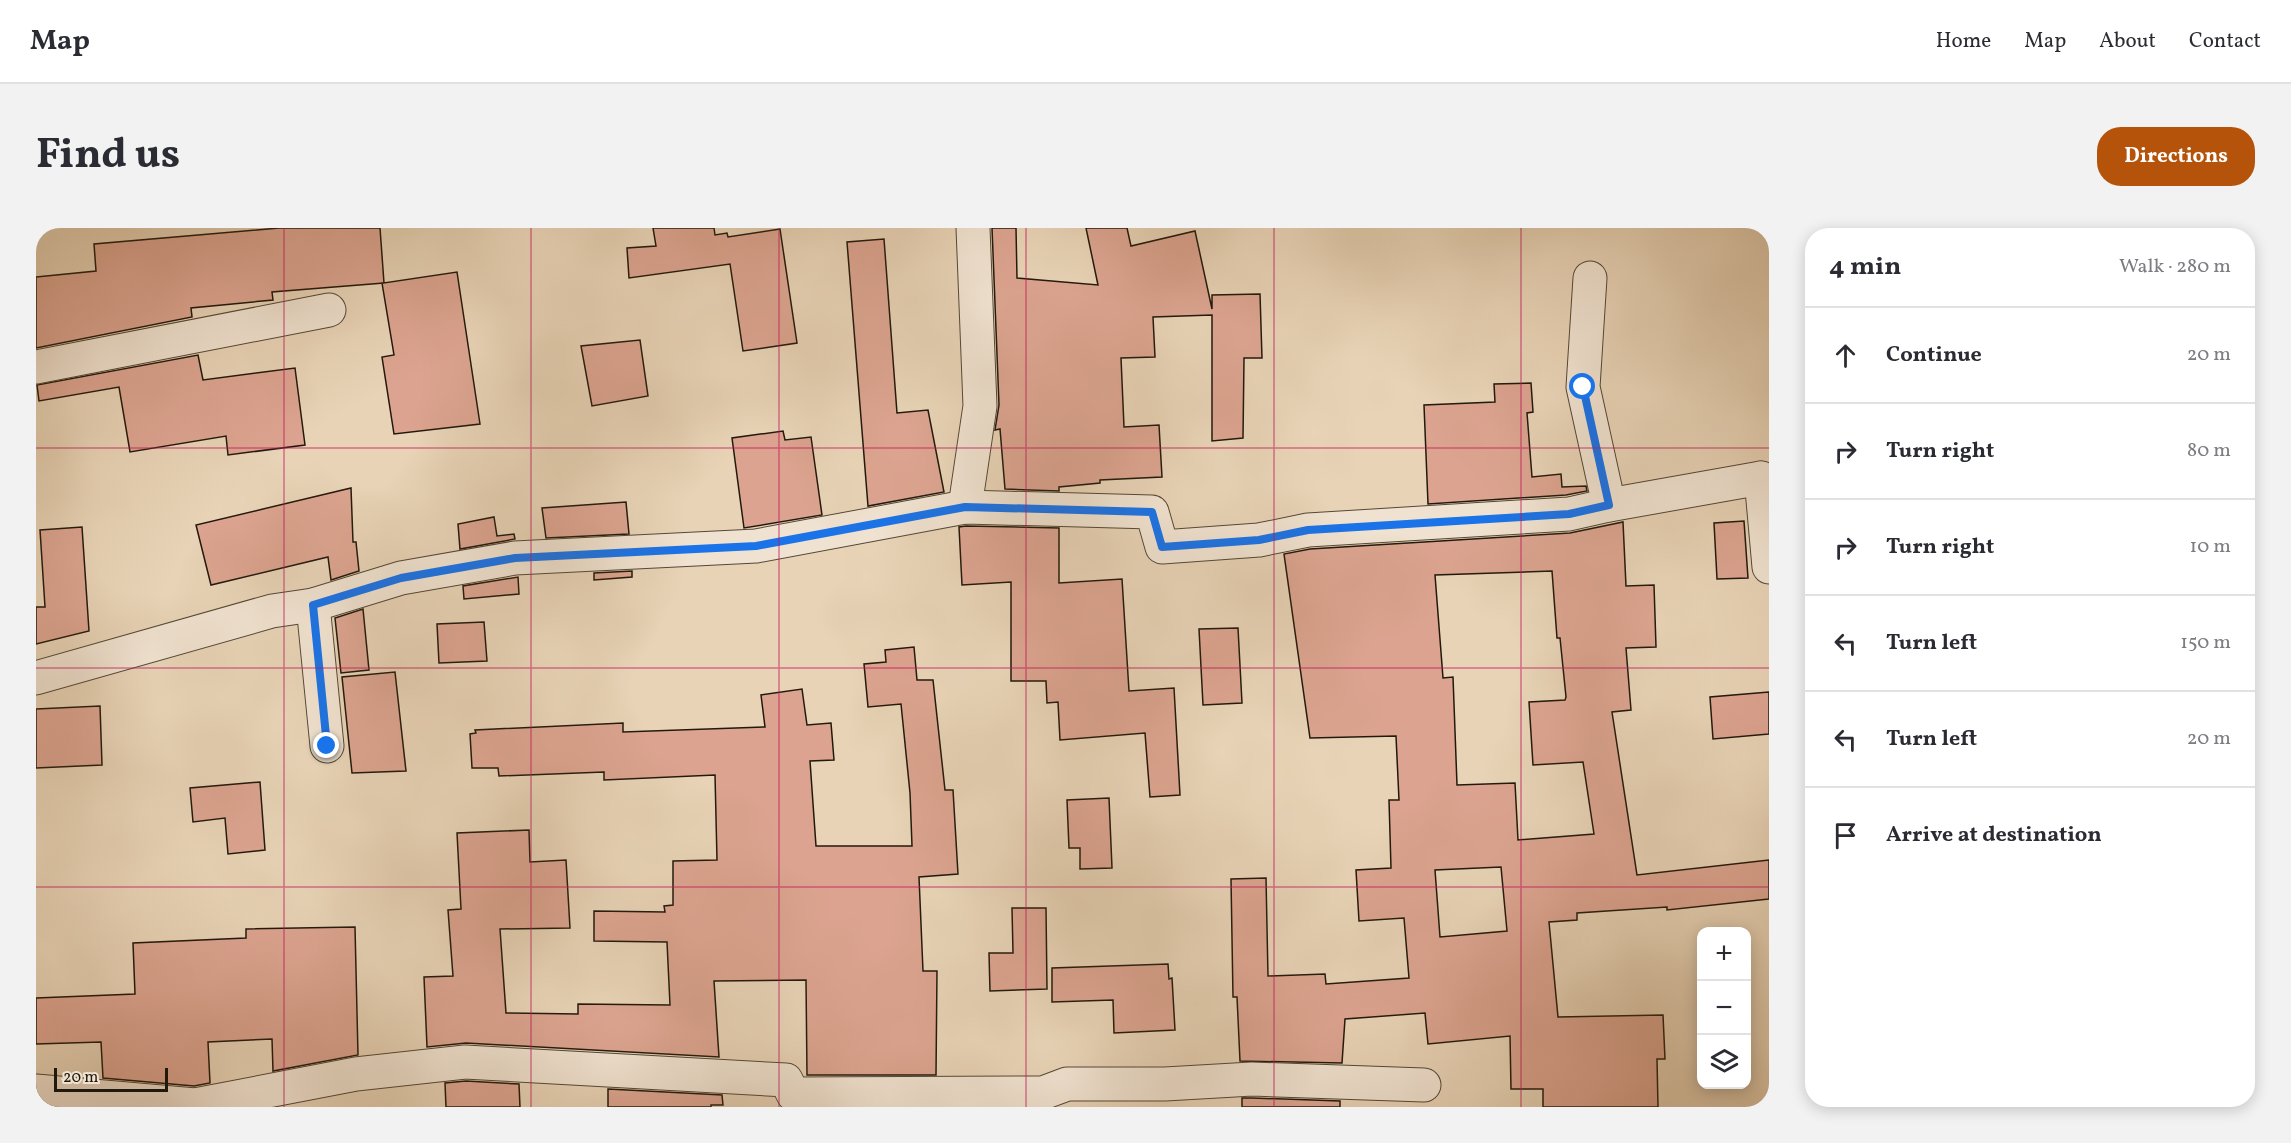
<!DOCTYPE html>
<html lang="en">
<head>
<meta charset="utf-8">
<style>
	:root { --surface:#fff; --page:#f2f2f3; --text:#2b2b33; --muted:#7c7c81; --line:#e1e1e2; --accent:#b45309 }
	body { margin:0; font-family:Vollkorn,serif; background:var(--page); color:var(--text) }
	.controls { position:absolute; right:18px; bottom:18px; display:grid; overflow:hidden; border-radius:12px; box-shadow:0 3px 15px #0003 }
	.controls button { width:54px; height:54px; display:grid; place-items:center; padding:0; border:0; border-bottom:2px solid var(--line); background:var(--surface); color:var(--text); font:30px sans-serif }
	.scale { position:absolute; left:18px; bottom:15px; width:114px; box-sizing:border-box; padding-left:6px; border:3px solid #22190d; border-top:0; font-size:16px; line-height:21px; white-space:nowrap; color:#22190d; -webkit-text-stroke:4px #f0e2d0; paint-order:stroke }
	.stop { position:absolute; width:18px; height:18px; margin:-14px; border:4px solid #1a73e8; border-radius:50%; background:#fff }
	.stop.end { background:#1a73e8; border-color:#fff; box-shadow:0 2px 6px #0008 }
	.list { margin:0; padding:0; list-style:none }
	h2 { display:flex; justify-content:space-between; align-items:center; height:78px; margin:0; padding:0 24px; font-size:26px }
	h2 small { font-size:20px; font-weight:400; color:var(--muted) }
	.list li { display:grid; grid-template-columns:39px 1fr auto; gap:18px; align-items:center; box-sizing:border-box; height:96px; padding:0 24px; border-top:2px solid var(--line) }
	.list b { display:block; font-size:22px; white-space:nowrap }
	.list em { font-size:20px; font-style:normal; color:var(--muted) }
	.icon { flex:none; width:33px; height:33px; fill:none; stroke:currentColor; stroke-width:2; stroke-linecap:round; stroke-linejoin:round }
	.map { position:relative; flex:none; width:1733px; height:879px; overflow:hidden; border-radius:24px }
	header { display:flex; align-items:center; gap:36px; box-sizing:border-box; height:84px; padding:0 30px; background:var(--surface); border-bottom:2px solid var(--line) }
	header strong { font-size:28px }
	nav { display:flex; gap:33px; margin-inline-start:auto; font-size:21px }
	.intro { display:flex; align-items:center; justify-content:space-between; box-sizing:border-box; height:144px; padding:0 36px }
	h1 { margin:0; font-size:42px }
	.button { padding:15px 27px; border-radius:24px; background:var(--accent); color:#fff; font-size:21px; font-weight:700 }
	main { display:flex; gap:36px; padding:0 36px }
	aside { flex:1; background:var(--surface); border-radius:24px; box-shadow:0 3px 15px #0003 }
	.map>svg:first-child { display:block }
</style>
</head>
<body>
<header>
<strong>Map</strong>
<nav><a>Home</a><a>Map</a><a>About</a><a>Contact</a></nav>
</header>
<div class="intro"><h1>Find us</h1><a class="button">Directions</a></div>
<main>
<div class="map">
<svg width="1733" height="879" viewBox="0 0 1733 879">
	<rect width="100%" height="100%" fill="#e8d3b6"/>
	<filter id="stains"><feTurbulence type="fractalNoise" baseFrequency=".00333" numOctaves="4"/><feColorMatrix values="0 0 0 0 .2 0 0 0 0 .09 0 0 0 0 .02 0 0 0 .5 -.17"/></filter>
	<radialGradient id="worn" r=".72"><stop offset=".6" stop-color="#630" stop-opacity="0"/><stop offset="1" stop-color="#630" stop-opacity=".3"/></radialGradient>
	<g fill="#dca490" stroke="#22190d" stroke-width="1.5" fill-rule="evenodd">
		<path d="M243 0H344L348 55 421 44 444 196 358 206 346 129 358 127 346 55H348L236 64 237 72 155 80 156 89 0 120V49L60 43 58 16Z"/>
		<path d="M617 0H678L679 7 691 5 692 9 744 1 761 115 707 123 694 36 593 50 591 20 620 18Z"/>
		<path d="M956 0H980L981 50 1062 57 1050 0H1091L1095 18 1159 3 1176 81V67L1224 66 1226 130H1208L1207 210 1176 213V87L1117 89 1119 129 1085 130 1088 199 1123 197 1126 249 1064 252V255L1023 259V263L969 261 964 201 959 202 963 177Z"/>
		<path d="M848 11 861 185 892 182 908 264 832 278 811 14Z"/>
		<path d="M604 112 612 168 556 178 545 118Z"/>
		<path d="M162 127 167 152 259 140 269 217 192 227 190 208 94 224 83 159 3 173 1 157Z"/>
		<path d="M1495 155 1497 184 1491 185 1496 249 1525 246 1526 259 1550 258 1551 263 1530 267 1392 276 1388 177 1459 174 1458 156Z"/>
		<path d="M747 203 749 212 775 209 786 287 708 300 696 210Z"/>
		<path d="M315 260 317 314H320L323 343 295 352 292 329 175 357 160 297Z"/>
		<path d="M590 274 593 306 510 310 506 280Z"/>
		<path d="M458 289 461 308 478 306 479 311 424 321 422 296Z"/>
		<path d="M1708 293 1712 350 1681 351 1678 295Z"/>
		<path d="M1587 294 1590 358 1618 357 1620 419 1590 420 1595 482 1576 484 1601 647 1733 632V671L1631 682V679L1541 685V692L1513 694 1522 789 1627 787 1629 831H1621L1622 879H1507V861H1475L1474 808 1392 816 1389 785 1309 791 1306 835 1204 833 1201 769H1197L1195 651 1230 650 1232 748 1289 746 1290 756 1373 750 1368 690 1323 693 1320 642 1355 640 1353 572H1363L1360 508 1274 510 1248 326 1274 321 1534 305ZM1516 343 1521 410H1524L1530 469 1529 472 1493 474 1497 537 1547 534 1558 606 1482 612 1479 555 1421 557 1417 449 1407 450 1399 347ZM1465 639 1471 703 1404 709 1399 642Z"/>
		<path d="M930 298 1023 300V355L1086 351 1093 463 1138 460 1144 567 1114 569 1109 505 1024 512 1022 474 1011 475 1010 453H975V354L926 357 923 299Z"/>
		<path d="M46 299 53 403 0 416V379H9L4 302Z"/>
		<path d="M596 343V349L558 352V345Z"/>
		<path d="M482 349 483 366 428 371 427 358Z"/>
		<path d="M327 381 333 442 305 445 299 390Z"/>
		<path d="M448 394 451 433 403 435 401 396Z"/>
		<path d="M1202 400 1206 475 1167 477 1163 401Z"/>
		<path d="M878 419 881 452H897L909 562H917L922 646 883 649 887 743H901L900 847H771L770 752 678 753 683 829 430 815 391 819 388 749 417 748 412 682 425 681 421 605 493 602 494 634 530 632 534 700 464 701 470 785 542 786V776L634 777 631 714 558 713V683L629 684 628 678 637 677V633L681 632 679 547 568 552V544L463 548 462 540H436L434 506 440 505 439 502 587 495V504L729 499 725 467 766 461 771 497 795 495 798 532 774 533 780 618H876L874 565 865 476 832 479 828 436 850 434 849 422Z"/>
		<path d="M359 444 370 543 316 545 306 449Z"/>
		<path d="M1733 464V506L1677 511 1674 469Z"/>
		<path d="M64 478 66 537 0 540V481Z"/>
		<path d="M224 554 229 622 192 626 189 590 157 594 154 560Z"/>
		<path d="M1073 570 1076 640 1044 641V620H1033L1031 572Z"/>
		<path d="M976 680H1010L1011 761 954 763 953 725H977Z"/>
		<path d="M319 699 322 827 237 843 236 811 172 814 174 855 158 858 67 850 65 814 0 816V770L99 766 97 715 210 710V701Z"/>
		<path d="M1132 736 1133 751 1136 750 1139 802 1078 805 1077 772 1016 774V740Z"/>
		<path d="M430 853 483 856 484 879H410L409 855Z"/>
		<path d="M572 861 686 867 687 877H675V879H572Z"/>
		<path d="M1206 870H1216L1304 873V879H1206Z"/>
	</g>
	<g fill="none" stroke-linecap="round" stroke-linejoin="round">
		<defs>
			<g id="minor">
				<path d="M1554 50 1547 159 1573 277"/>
				<path d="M0 139 293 82"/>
				<path d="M1725 250 1733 339"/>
				<path d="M929 279 944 178 937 0"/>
				<path d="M277 377 291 518"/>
				<path d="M0 450 236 383 277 377 365 350 479 330 720 318 929 279 1116 284 1126 319 1223 312 1272 302 1533 286 1573 277 1725 250 1733 256"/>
				<path d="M0 863 159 877 320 846 429 834 750 852 757 866 1007 865 1031 856H1129L1216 851 1388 857"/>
			</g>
		</defs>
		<use href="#minor" stroke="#544837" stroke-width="35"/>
		<use href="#minor" stroke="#f0e2d0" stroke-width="33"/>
	</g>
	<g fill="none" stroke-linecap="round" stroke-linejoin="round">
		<path stroke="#1a73e8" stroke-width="8" d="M291 518 277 377 365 350 479 330 720 318 929 279 1116 284 1126 319 1223 312 1272 302 1533 286 1573 277 1547 159"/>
	</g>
	<path fill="none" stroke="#c2185b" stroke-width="1.5" stroke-opacity="0.55" d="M248 0V879M495 0V879M743 0V879M990 0V879M1238 0V879M1485 0V879M0 220H1733M0 440H1733M0 659H1733"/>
	<rect width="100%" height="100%" filter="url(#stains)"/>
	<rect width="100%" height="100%" fill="url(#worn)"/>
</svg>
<div class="controls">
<button>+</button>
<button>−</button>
<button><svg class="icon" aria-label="layers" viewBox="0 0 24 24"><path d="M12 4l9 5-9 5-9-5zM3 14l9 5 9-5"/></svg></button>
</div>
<div class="scale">20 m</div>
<div class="stop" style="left:1547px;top:159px"></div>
<div class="stop end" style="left:291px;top:518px"></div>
</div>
<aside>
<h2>4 min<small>Walk · 280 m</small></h2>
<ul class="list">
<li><svg class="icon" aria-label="ahead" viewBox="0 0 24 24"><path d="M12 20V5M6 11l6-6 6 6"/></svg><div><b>Continue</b></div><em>20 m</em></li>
<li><svg class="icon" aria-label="right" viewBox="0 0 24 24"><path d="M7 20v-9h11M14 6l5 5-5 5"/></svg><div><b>Turn right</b></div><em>80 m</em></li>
<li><svg class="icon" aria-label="right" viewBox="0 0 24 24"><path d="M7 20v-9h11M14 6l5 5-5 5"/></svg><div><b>Turn right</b></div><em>10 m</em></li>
<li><svg class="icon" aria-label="left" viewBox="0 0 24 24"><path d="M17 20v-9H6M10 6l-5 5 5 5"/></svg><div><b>Turn left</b></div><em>150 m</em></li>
<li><svg class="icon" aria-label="left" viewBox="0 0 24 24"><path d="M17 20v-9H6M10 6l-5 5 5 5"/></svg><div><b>Turn left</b></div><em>20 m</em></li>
<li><svg class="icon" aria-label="arrive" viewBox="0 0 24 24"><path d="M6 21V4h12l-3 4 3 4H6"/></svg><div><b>Arrive at destination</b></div></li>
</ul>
</aside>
</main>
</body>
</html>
